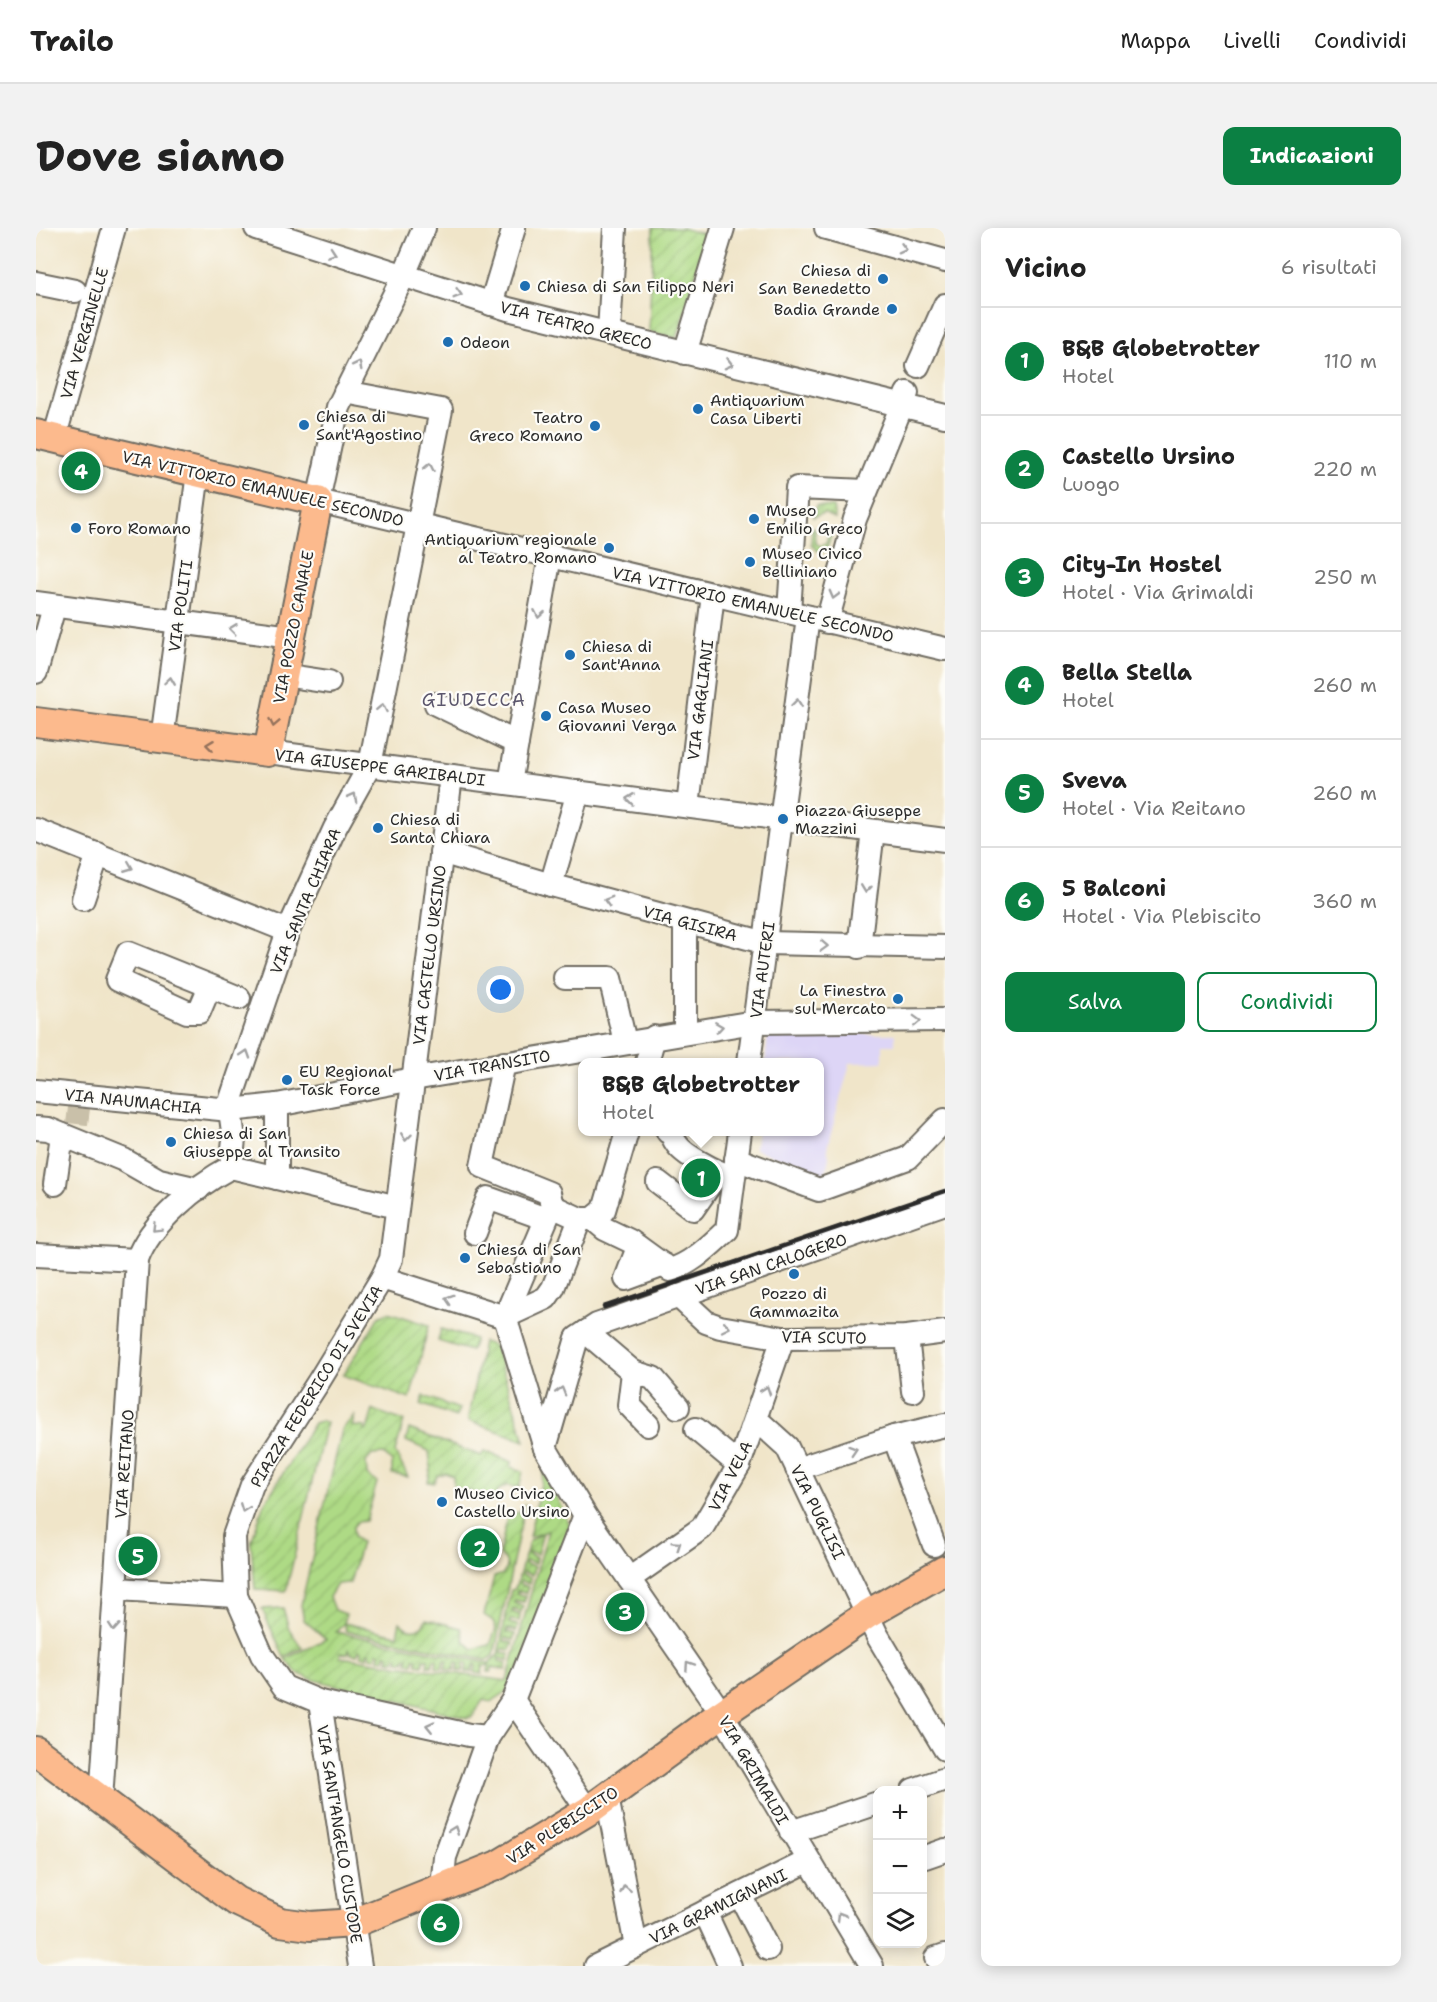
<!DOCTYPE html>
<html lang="it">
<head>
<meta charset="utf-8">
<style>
	:root { --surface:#fff; --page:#f2f2f2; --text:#222; --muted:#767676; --line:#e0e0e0; --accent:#0b8043 }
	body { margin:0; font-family:"Shantell Sans",sans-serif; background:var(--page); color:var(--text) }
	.controls { position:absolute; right:18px; bottom:18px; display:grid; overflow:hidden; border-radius:12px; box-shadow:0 3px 15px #0003 }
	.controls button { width:54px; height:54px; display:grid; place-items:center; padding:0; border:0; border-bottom:2px solid var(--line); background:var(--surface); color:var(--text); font:30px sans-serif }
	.you { position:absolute; left:465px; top:762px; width:21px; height:21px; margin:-15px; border:4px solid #fff; border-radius:50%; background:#1a73e8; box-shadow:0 0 0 9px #1a73e833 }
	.badge { display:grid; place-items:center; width:39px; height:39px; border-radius:50%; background:var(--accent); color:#fff; font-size:20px; font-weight:700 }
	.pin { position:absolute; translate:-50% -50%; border:3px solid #fff; box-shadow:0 2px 6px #0006 }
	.popup { position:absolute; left:542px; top:830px; width:246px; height:78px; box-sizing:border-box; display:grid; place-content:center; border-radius:12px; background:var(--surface); filter:drop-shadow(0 2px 4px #0005); font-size:20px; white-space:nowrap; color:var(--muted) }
	.popup b { font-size:22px; color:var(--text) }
	.popup::after { content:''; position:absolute; left:50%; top:100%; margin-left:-12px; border:12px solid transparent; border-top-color:var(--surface) }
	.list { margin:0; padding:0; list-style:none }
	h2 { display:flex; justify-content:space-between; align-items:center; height:78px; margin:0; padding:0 24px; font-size:26px }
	h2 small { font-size:20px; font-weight:400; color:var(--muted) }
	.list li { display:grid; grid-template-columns:39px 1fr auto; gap:18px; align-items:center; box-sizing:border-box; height:108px; padding:0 24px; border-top:2px solid var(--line) }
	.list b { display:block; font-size:22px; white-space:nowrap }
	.list p { margin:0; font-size:20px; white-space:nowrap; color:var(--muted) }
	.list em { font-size:20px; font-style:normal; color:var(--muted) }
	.actions { display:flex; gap:12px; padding:18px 24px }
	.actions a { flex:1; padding:14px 0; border:2px solid var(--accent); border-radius:12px; text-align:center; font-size:21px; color:var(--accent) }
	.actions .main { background:var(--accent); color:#fff }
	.icon { flex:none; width:33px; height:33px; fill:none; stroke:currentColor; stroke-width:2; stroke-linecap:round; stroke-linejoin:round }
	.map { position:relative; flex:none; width:909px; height:1738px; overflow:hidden; border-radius:12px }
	header { display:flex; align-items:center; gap:36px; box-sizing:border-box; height:84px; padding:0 30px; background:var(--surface); border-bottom:2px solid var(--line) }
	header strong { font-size:28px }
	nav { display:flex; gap:33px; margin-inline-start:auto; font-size:21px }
	.intro { display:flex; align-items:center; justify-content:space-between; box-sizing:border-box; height:144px; padding:0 36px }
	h1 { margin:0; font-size:42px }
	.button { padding:15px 27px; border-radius:12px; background:var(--accent); color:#fff; font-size:21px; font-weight:700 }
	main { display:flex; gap:36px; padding:0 36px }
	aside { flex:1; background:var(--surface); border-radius:12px; box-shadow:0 3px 15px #0003 }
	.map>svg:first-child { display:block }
</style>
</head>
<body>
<header>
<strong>Trailo</strong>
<nav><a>Mappa</a><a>Livelli</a><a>Condividi</a></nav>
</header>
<div class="intro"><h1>Dove siamo</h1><a class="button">Indicazioni</a></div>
<main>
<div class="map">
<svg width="909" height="1738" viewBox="0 0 909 1738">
	<defs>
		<pattern id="garden-furrows" width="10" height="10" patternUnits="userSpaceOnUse" patternTransform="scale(1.5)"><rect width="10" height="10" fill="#aeda85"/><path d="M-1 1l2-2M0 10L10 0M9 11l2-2" fill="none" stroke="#96bb73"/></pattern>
	</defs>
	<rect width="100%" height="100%" fill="#fdfcf7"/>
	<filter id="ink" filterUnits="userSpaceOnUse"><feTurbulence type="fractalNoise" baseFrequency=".0167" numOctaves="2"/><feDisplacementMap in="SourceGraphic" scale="12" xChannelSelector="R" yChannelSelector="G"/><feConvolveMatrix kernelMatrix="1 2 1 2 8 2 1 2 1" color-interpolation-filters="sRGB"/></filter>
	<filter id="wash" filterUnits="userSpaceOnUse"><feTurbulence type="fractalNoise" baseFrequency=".008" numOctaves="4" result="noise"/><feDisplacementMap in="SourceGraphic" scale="24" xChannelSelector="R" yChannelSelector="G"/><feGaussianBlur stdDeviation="1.35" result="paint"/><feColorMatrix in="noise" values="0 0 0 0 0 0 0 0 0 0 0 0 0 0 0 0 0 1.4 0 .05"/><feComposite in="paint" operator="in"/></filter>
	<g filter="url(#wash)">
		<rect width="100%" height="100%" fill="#f0e5c9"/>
		<path fill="#ddd5f6" d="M732 806H859V817H847V834L814 835 791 920 793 929 789 948 719 921 721 904H783V834H729Z"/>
		<g fill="url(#garden-furrows)" stroke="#6c8258" stroke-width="1.5">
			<path d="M617 0H646L671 7 641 110 613 104Z"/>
			<path d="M780 278 797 279 799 291 788 285 777 289Z"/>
			<path d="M776 300H779V314L784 318 790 316 794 302 797 303 790 323H782L775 317Z"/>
			<path d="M352 1084 393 1097 374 1171 307 1147 343 1088Z"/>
			<path d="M405 1101 439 1111 435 1123 402 1113Z"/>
			<path d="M447 1114 459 1118 489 1213 433 1193 432 1190Z"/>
			<path d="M388 1168 423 1181 420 1189 385 1176Z"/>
			<path d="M337 1182 368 1193 359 1224 372 1249 356 1246V1234L348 1226 336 1227 330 1234 331 1247 341 1254 330 1293 321 1294 317 1299 318 1309 325 1314 314 1355 301 1356 293 1369 298 1382 310 1386 308 1395 361 1407 364 1394C372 1405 385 1404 390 1391L425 1400 428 1413 437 1421 454 1417 460 1401 457 1393 448 1387 458 1349 467 1346 471 1340 470 1333 463 1327 472 1287 484 1284 489 1275 458 1427 451 1432 310 1403 308 1395 300 1404 453 1435 462 1427 475 1362 479 1361 494 1312 507 1305 501 1326 493 1324 492 1326 500 1330 499 1336 490 1333 489 1336 498 1339 496 1347 487 1344 486 1347 495 1350 493 1356 485 1353 483 1356 492 1359 490 1365 481 1363V1366L490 1368 488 1374 479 1372 478 1375 487 1378 485 1384 477 1381 476 1384 484 1387 483 1393 474 1392 473 1395 482 1397 480 1403 471 1401V1404L479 1406 477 1412 469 1410 468 1413 477 1415 474 1422 466 1421 465 1424 474 1426 472 1432 463 1430V1433L471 1435 469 1442 456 1439 455 1444H452L453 1437 447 1438 446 1446 439 1445 440 1437 438 1436 436 1444H430L431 1435H428L427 1443H421L423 1435 420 1434 418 1442 409 1441 411 1432H408L406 1440 400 1439 401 1432 398 1431 396 1438H391L392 1431H388L387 1437 381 1436V1430H378L377 1436 371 1435 372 1430H369L368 1434 362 1433 363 1429H360L359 1433 352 1432 353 1427 350 1426 349 1431H343L344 1425 341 1424 340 1430 334 1429V1425L332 1424 331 1429 325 1428V1423L323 1422 321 1427 315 1426 313 1422 312 1426 304 1425V1429L471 1453 512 1303 493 1309 508 1243 538 1306 476 1460 455 1474 447 1472 436 1489 431 1490 275 1451 261 1445 249 1431 290 1411 268 1392 265 1377 306 1202 319 1186 316 1198 329 1199 328 1203 331 1202Z"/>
			<path d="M285 1193 290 1195 250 1363 219 1361 215 1315 227 1278 278 1195Z"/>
			<path d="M373 1201 445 1228 448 1223 476 1234 475 1239 487 1243 483 1260 471 1257 463 1262 459 1269 418 1260 417 1249 410 1245 401 1248 398 1255 392 1254 395 1240 393 1223 370 1213Z"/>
			<path d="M247 1380 253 1401 266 1420 248 1429 226 1381Z"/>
		</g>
	</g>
	<g filter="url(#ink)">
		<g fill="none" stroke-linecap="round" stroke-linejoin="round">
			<path stroke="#c9c0a9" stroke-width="22" stroke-dasharray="22 11" stroke-linecap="butt" d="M41 896 43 880"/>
			<defs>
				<g id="minor">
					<path d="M220 0 472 81 909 188"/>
					<path d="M388 0 367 49 302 179 282 273 909 421"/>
					<path d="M790 0 909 33"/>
					<path d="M0 55 39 63"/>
					<path d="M455 76 478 0"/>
					<path d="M573 105 579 0"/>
					<path d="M649 125 687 0"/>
					<path d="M882 138 909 77"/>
					<path d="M18 211 78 0"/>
					<path d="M0 375 255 409"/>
					<path d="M753 384 761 260 830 263"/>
					<path d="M791 394 819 291 871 165"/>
					<path d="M0 444 18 379"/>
					<path d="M247 447 293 454"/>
					<path d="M400 476 481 515"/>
					<path d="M126 511 162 245"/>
					<path d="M232 524 909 612"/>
					<path d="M415 548 355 1031 346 1050 283 1153 216 1257 198 1308 200 1368 226 1427 248 1459 284 1474 433 1507 452 1509"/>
					<path d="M474 555 514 328"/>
					<path d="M652 578 677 366"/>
					<path d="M0 602 252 703"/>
					<path d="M405 624 515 657 730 715 909 719"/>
					<path d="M515 657 542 564"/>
					<path d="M47 671 62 626"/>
					<path d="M649 695V803"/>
					<path d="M823 719 837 603"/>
					<path d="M529 750H574L589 814"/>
					<path d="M174 758 92 725 81 752 151 784H163L174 758 203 770"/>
					<path d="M611 834 618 809"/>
					<path d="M713 834 772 389"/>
					<path d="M468 835 446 938 513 965 516 978"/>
					<path d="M0 863 194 882 241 877 377 851 718 794 909 792"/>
					<path d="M241 877V950L361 979"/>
					<path d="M0 900 12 901 88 932 123 952 162 961"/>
					<path d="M632 904C638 907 636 910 640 915 647 927 681 945 695 948"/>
					<path d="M700 931 783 962 872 930 909 892"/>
					<path d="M195 939 198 911 194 882 195 871 252 703 299 600 334 537 405 182 309 164"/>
					<path d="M622 954 657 981 682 945"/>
					<path d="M19 956 26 907"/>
					<path d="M557 991 568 982 591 904"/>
					<path d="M439 1005 452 970 510 991"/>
					<path d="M602 1019 590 1051 628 1037"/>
					<path d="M0 1027 101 1032"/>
					<path d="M346 1050 469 1089 510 1070 517 1060 544 991"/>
					<path d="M642 1068 670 1094 684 1099 747 1110 871 1109 909 1104"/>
					<path d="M469 1089 509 1220 549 1287 686 1486 836 1738"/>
					<path d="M469 1089 516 978 544 991H557L569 1001 594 1013 634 1042C656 1036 674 1017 691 1002L704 904"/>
					<path d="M550 1104 597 1144 617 1150 642 1179"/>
					<path d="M871 1109 877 1163"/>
					<path d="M597 1144 593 1177 612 1197"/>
					<path d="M720 1191 751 1219 841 1407 909 1521"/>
					<path d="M660 1201 703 1237"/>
					<path d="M858 1209 898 1317"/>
					<path d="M509 1220 541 1110 561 1097 909 975"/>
					<path d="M761 1241 858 1209 909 1197"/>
					<path d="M593 1351 666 1300 703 1237 747 1110"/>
					<path d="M81 1361 200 1368"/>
					<path d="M477 1472 552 1583"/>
					<path d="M284 1474 324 1738"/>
					<path d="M877 1562 909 1551"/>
					<path d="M571 1569 600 1718"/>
					<path d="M65 1572 101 1032C114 995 161 957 195 939L241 950"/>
					<path d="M755 1604 842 1575"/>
					<path d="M889 1629 909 1622"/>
					<path d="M406 1659 409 1629 452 1509 477 1472 549 1287"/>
					<path d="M704 1667 732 1721"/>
					<path d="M669 1684 694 1738"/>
					<path d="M900 1730 909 1727"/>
					<path d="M560 1738 772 1633"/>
				</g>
				<g id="major">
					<path d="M0 206 282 273 232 524 0 494"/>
					<path d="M0 1523 200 1673 244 1694 274 1698 318 1695 462 1637 552 1583 671 1496 832 1386 909 1342"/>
				</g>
			</defs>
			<use href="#minor" stroke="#706c62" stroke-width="26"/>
			<use href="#major" stroke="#706c62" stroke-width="32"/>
			<use href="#minor" stroke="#fff" stroke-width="22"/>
			<use href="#major" stroke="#fcba8d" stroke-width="28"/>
			<path stroke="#2b2b2b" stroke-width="4.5" d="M568 1079 909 963"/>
		</g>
		<defs><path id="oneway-chevron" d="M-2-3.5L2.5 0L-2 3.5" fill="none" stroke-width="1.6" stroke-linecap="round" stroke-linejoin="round" transform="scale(1.5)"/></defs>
		<g stroke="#a0a0a0">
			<use href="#oneway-chevron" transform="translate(867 21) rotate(15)"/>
			<use href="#oneway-chevron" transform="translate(296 25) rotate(19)"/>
			<use href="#oneway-chevron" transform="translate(422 66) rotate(16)"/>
			<use href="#oneway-chevron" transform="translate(693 136) rotate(14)"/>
			<use href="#oneway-chevron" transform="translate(322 137) rotate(-63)"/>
			<use href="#oneway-chevron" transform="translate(393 239) rotate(-79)"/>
			<use href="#oneway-chevron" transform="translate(798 367) rotate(105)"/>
			<use href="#oneway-chevron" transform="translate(503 386) rotate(100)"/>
			<use href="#oneway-chevron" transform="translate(197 401) rotate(-173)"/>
			<use href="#oneway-chevron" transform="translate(134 453) rotate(-82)"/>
			<use href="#oneway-chevron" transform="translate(761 475) rotate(-83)"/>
			<use href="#oneway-chevron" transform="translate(346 480) rotate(-79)"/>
			<use href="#oneway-chevron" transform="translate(317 569) rotate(-61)"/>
			<use href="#oneway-chevron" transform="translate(594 571) rotate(-173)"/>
			<use href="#oneway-chevron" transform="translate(93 639) rotate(22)"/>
			<use href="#oneway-chevron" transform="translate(830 661) rotate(97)"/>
			<use href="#oneway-chevron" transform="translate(572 673) rotate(-164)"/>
			<use href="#oneway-chevron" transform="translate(788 718) rotate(2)"/>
			<use href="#oneway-chevron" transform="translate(881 793) rotate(-2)"/>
			<use href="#oneway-chevron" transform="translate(683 799) rotate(-8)"/>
			<use href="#oneway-chevron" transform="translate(210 826) rotate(-72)"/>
			<use href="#oneway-chevron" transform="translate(370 909) rotate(97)"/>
			<use href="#oneway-chevron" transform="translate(120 1000) rotate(135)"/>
			<use href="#oneway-chevron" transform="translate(413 1071) rotate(-162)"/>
			<use href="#oneway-chevron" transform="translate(690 1099) rotate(12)"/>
			<use href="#oneway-chevron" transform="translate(730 1162) rotate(-71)"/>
			<use href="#oneway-chevron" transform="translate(525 1163) rotate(-74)"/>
			<use href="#oneway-chevron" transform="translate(817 1222) rotate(-18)"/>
			<use href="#oneway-chevron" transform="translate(208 1280) rotate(111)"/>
			<use href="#oneway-chevron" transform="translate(641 1317) rotate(-34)"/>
			<use href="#oneway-chevron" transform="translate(78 1399) rotate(94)"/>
			<use href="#oneway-chevron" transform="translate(653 1437) rotate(-124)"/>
			<use href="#oneway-chevron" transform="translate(394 1498) rotate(-167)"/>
			<use href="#oneway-chevron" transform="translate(418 1602) rotate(-70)"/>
			<use href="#oneway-chevron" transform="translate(589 1661) rotate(-101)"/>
			<use href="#oneway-chevron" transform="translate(805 1688) rotate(-121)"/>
		</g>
		<g stroke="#94725c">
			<use href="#oneway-chevron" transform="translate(238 495) rotate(101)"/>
			<use href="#oneway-chevron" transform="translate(174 517) rotate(-173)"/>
		</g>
	</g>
	<g fill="#1f6fb2" stroke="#fdfcf7" stroke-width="2">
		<circle cx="847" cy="51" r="6"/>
		<circle cx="489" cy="58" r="6"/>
		<circle cx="856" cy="81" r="6"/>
		<circle cx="412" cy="114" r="6"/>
		<circle cx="662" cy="181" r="6"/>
		<circle cx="268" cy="197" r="6"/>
		<circle cx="559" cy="198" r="6"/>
		<circle cx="718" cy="291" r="6"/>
		<circle cx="40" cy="300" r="6"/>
		<circle cx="573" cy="320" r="6"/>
		<circle cx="714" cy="334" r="6"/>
		<circle cx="534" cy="427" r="6"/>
		<circle cx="510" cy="488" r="6"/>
		<circle cx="747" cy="591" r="6"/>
		<circle cx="342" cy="600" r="6"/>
		<circle cx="862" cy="771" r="6"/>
		<circle cx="251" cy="852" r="6"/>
		<circle cx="135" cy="914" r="6"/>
		<circle cx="429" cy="1030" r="6"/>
		<circle cx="758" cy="1046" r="6"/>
		<circle cx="406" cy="1274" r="6"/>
	</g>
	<g text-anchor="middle" stroke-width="4.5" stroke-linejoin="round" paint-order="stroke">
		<g font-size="16" fill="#2b2b2b" stroke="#fdfcf7" text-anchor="start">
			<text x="835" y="48" text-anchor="end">Chiesa di<tspan x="835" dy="18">San Benedetto</tspan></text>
			<text x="501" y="64">Chiesa di San Filippo Neri</text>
			<text x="844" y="87" text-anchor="end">Badia Grande</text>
			<text x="424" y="120">Odeon</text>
			<text x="674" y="178">Antiquarium<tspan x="674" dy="18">Casa Liberti</tspan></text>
			<text x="280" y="194">Chiesa di<tspan x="280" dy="18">Sant'Agostino</tspan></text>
			<text x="547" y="195" text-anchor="end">Teatro<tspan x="547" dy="18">Greco Romano</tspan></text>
			<text x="730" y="288">Museo<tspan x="730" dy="18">Emilio Greco</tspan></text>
			<text x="52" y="306">Foro Romano</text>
			<text x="561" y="317" text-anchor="end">Antiquarium regionale<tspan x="561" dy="18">al Teatro Romano</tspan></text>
			<text x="726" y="331">Museo Civico<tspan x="726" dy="18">Belliniano</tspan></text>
			<text x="546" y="424">Chiesa di<tspan x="546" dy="18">Sant'Anna</tspan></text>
			<text x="522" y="485">Casa Museo<tspan x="522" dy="18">Giovanni Verga</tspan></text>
			<text x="759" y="588">Piazza Giuseppe<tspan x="759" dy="18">Mazzini</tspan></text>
			<text x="354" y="597">Chiesa di<tspan x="354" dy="18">Santa Chiara</tspan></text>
			<text x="850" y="768" text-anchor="end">La Finestra<tspan x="850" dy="18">sul Mercato</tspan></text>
			<text x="263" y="849">EU Regional<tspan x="263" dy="18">Task Force</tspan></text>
			<text x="147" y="911">Chiesa di San<tspan x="147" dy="18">Giuseppe al Transito</tspan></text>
			<text x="441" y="1027">Chiesa di San<tspan x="441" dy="18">Sebastiano</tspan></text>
			<text x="758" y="1071" text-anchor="middle">Pozzo di<tspan x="758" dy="18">Gammazita</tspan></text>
			<text x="418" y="1271">Museo Civico<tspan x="418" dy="18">Castello Ursino</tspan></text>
		</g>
		<g font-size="16" fill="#2b2b2b" stroke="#fdfcf7">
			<text transform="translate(540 97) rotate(14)" y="6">VIA TEATRO GRECO</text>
			<text transform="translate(48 105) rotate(-74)" y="6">VIA VERGINELLE</text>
			<text transform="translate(227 260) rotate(13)" y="6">VIA VITTORIO EMANUELE SECONDO</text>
			<text transform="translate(717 376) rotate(13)" y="6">VIA VITTORIO EMANUELE SECONDO</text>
			<text transform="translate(144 378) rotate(-82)" y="6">VIA POLITI</text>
			<text transform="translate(257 399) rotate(-79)" y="6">VIA POZZO CANALE</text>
			<text transform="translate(664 472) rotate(-83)" y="6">VIA GAGLIANI</text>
			<text transform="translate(344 539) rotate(7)" y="6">VIA GIUSEPPE GARIBALDI</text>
			<text transform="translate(269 673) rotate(-67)" y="6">VIA SANTA CHIARA</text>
			<text transform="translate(654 695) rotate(15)" y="6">VIA GISIRA</text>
			<text transform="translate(393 727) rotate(-83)" y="6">VIA CASTELLO URSINO</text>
			<text transform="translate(726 742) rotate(-82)" y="6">VIA AUTERI</text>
			<text transform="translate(456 837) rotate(-10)" y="6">VIA TRANSITO</text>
			<text transform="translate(97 873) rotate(6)" y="6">VIA NAUMACHIA</text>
			<text transform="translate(735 1036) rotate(-19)" y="6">VIA SAN CALOGERO</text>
			<text transform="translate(788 1109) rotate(1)" y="6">VIA SCUTO</text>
			<text transform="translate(280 1158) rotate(-58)" y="6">PIAZZA FEDERICO DI SVEVIA</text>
			<text transform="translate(88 1236) rotate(-86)" y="6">VIA REITANO</text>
			<text transform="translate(694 1248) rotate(-63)" y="6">VIA VELA</text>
			<text transform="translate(782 1284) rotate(64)" y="6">VIA PUGLISI</text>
			<text transform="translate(718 1542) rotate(60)" y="6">VIA GRIMALDI</text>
			<text transform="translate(526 1597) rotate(-33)" y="6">VIA PLEBISCITO</text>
			<text transform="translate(304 1606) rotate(81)" y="6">VIA SANT'ANGELO CUSTODE</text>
			<text transform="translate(682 1678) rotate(-26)" y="6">VIA GRAMIGNANI</text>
		</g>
		<g font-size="18" letter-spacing="1.5" fill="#5c576d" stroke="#fdfcf7">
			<text x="438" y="478">GIUDECCA</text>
		</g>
	</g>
</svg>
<div class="controls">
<button>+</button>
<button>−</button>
<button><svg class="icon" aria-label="layers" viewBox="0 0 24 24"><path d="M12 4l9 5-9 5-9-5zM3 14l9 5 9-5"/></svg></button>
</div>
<div class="you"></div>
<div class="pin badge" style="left:665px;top:950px">1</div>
<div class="popup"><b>B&amp;B Globetrotter</b>Hotel</div>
<div class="pin badge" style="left:444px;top:1320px">2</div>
<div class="pin badge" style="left:589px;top:1384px">3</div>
<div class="pin badge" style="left:45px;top:243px">4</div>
<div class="pin badge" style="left:102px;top:1328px">5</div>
<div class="pin badge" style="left:404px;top:1695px">6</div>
</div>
<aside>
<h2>Vicino<small>6 risultati</small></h2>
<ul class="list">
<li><span class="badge">1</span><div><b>B&amp;B Globetrotter</b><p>Hotel</p></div><em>110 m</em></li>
<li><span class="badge">2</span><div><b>Castello Ursino</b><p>Luogo</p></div><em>220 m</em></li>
<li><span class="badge">3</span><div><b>City-In Hostel</b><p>Hotel · Via Grimaldi</p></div><em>250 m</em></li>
<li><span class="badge">4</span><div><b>Bella Stella</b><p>Hotel</p></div><em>260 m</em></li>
<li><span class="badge">5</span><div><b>Sveva</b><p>Hotel · Via Reitano</p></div><em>260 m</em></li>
<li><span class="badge">6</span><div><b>5 Balconi</b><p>Hotel · Via Plebiscito</p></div><em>360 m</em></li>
</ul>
<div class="actions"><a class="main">Salva</a><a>Condividi</a></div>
</aside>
</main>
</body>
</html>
